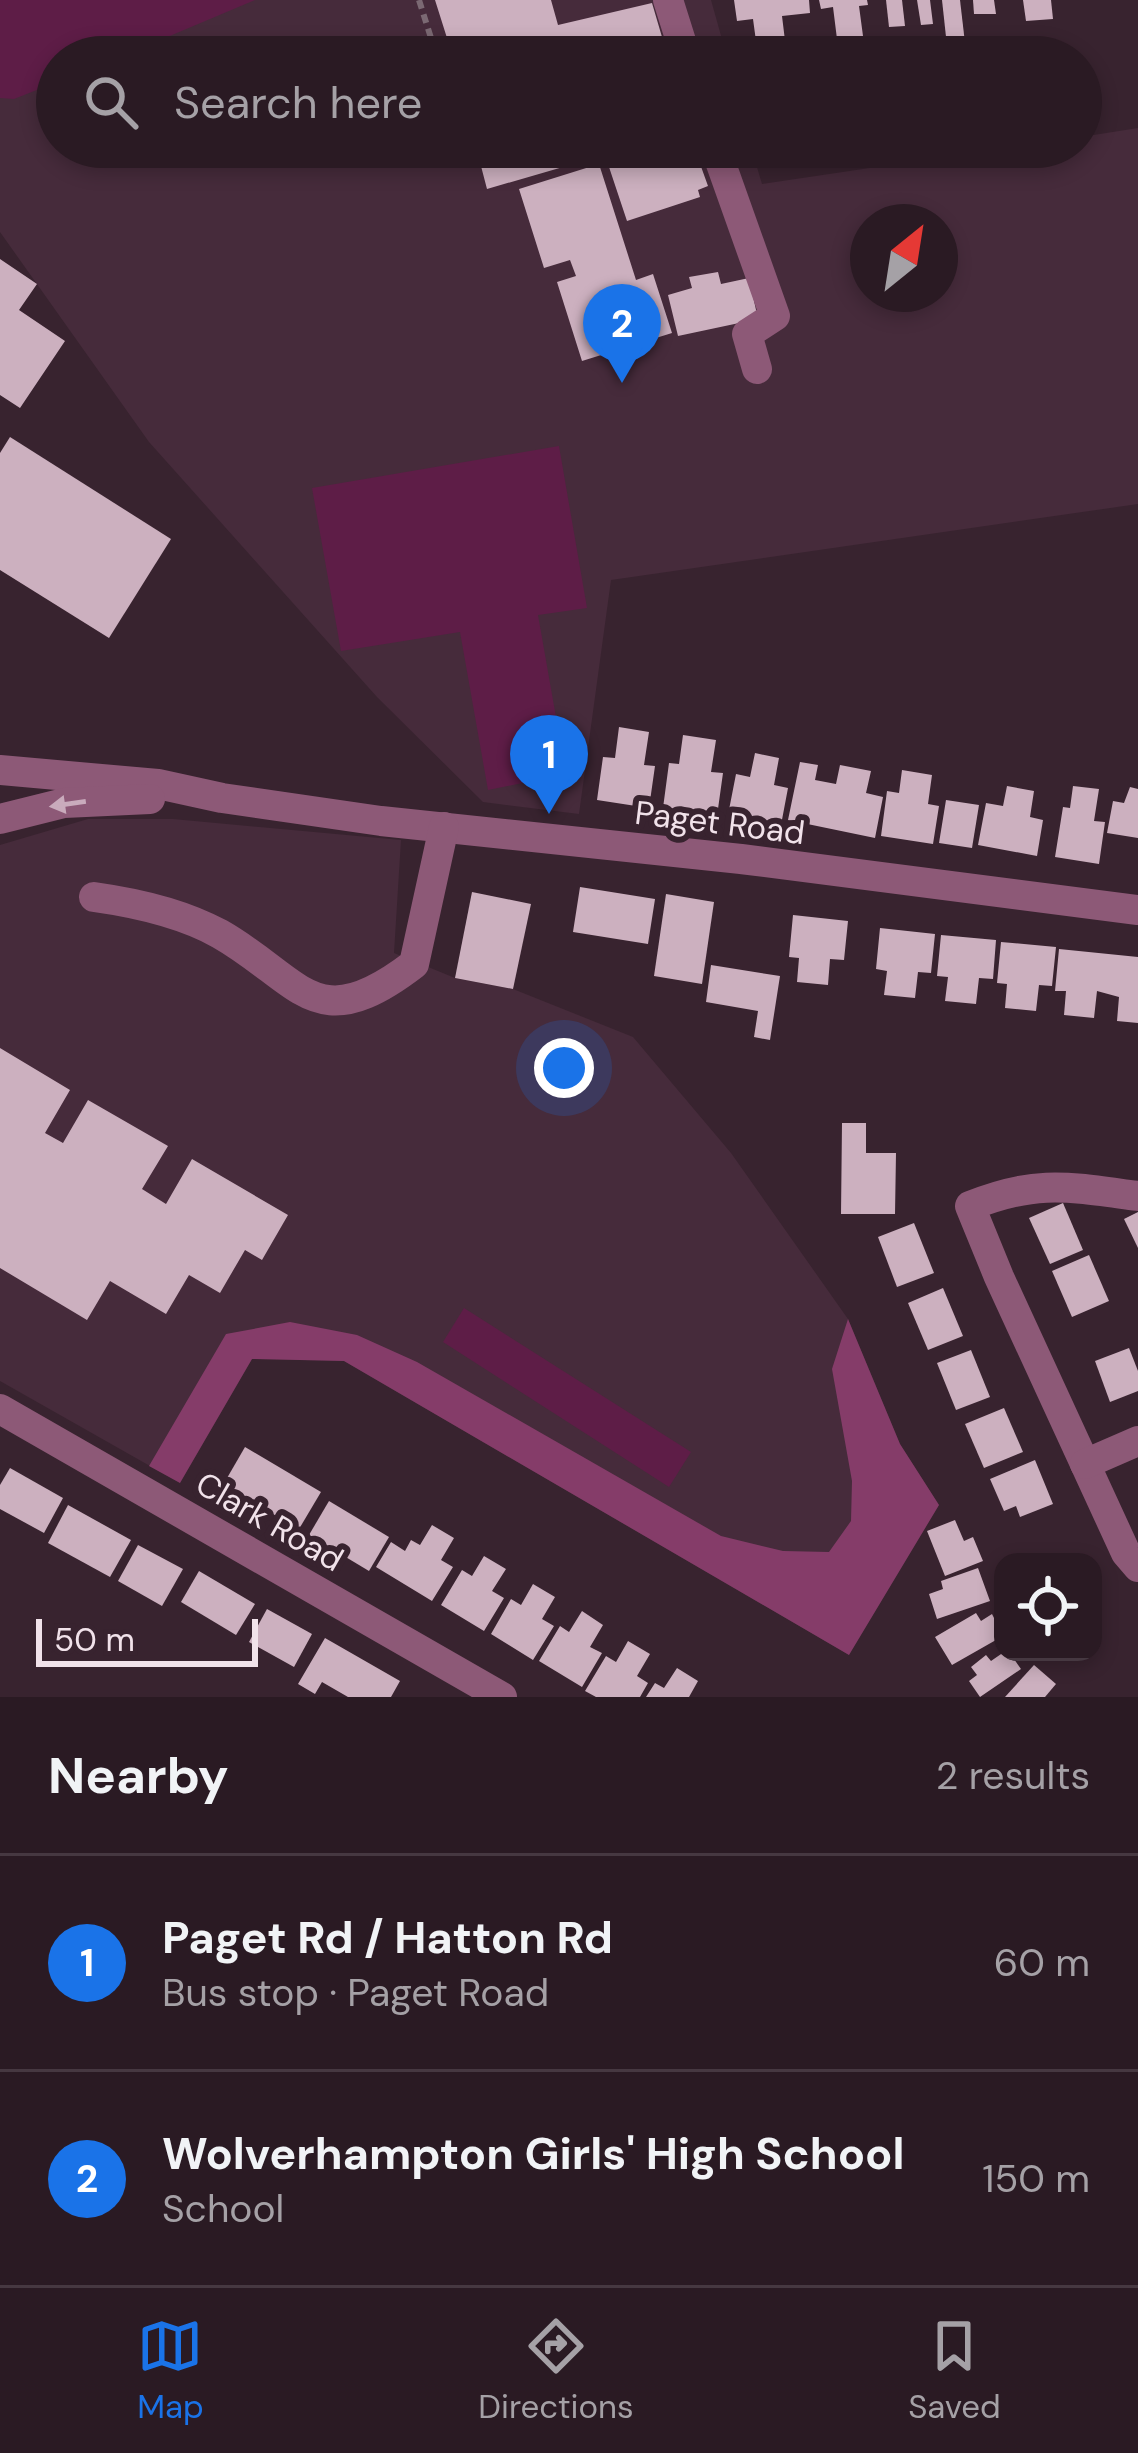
<!DOCTYPE html>
<html lang="en">
<head>
<meta charset="utf-8">
<style>
	:root { --surface:#2a1a23; --page:#362730; --text:#f1f3f6; --muted:#a5a1a6; --line:#463841; --accent:#1a73e8 }
	body { margin:0; font-family:"DM Sans",sans-serif; background:var(--page); color:var(--text) }
	.controls { position:absolute; right:36px; bottom:36px; display:grid; overflow:hidden; border-radius:24px; box-shadow:0 6px 18px #0003 }
	.controls button { width:108px; height:108px; display:grid; place-items:center; padding:0; border:0; border-bottom:3px solid var(--line); background:var(--surface); color:var(--text); font:60px sans-serif }
	.compass { position:absolute; left:850px; top:204px; width:108px; height:108px; border-radius:50%; background:var(--surface); box-shadow:0 6px 18px #0003; rotate:30deg }
	.scale { position:absolute; left:36px; bottom:30px; width:222px; box-sizing:border-box; padding-left:12px; border:6px solid #f1e2ea; border-top:0; font-size:33px; line-height:42px; white-space:nowrap; color:#f1e2ea; -webkit-text-stroke:9px #38232f; paint-order:stroke }
	.you { position:absolute; left:564px; top:1068px; width:42px; height:42px; margin:-30px; border:9px solid #fff; border-radius:50%; background:#1a73e8; box-shadow:0 0 0 18px #1a73e833 }
	.badge { display:grid; place-items:center; width:78px; height:78px; border-radius:50%; background:var(--accent); color:#fff; font-size:39px; font-weight:700 }
	.pin { position:absolute; translate:-50% -99px; filter:drop-shadow(0 3px 6px #0008) }
	.pin::after { content:''; position:absolute; top:63px; width:42px; height:36px; background:inherit; clip-path:polygon(0 0,100% 0,50% 100%) }
	.list { margin:0; padding:0; list-style:none }
	h2 { display:flex; justify-content:space-between; align-items:center; height:156px; margin:0; padding:0 48px; font-size:51px }
	h2 small { font-size:39px; font-weight:400; color:var(--muted) }
	.list li { display:grid; grid-template-columns:78px 1fr auto; gap:36px; align-items:center; box-sizing:border-box; height:216px; padding:0 48px; border-top:3px solid var(--line) }
	.list b { display:block; font-size:45px; white-space:nowrap }
	.list p { margin:0; font-size:39px; white-space:nowrap; color:var(--muted) }
	.list em { font-size:39px; font-style:normal; color:var(--muted) }
	.icon { flex:none; width:66px; height:66px; fill:none; stroke:currentColor; stroke-width:2; stroke-linecap:round; stroke-linejoin:round }
	.map { position:relative; flex:none; width:1138px; height:1697px; overflow:hidden }
	.search { position:absolute; background:var(--surface); box-shadow:0 6px 18px #0003; left:36px; right:36px; top:36px; height:132px; display:flex; align-items:center; gap:30px; box-sizing:border-box; padding:0 42px; border-radius:66px; color:var(--muted); font-size:45px }
	.sheet { height:588px; background:var(--surface) }
	nav { display:flex; justify-content:space-around; align-items:center; box-sizing:border-box; height:168px; border-top:3px solid var(--line); background:var(--surface); font-size:33px; color:var(--muted) }
	nav a { display:grid; justify-items:center; gap:6px }
	nav .on { color:var(--accent) }
	.map>svg:first-child { display:block }
</style>
</head>
<body>
<div class="map">
<svg width="1138" height="1697" viewBox="0 0 1138 1697">
	<rect width="100%" height="100%" fill="#38232f"/>
	<g fill="#462b3b" fill-rule="evenodd">
		<path d="M0 0H711L727 57H57V147H751L762 184 1011 147H1081V137L1138 128V504L611 580 579 814 483 802 377 697 149 442 0 232ZM868 222H940V294H868Z"/>
		<path d="M88 819H173L401 840 394 953 455 978 513 989 633 1037 731 1153 848 1319 900 1444 939 1505 849 1655 344 1361 252 1359 180 1483 0 1381V845Z"/>
	</g>
	<g fill="#5e1d47">
		<path d="M0 0H255L120 57H57V82L14 99 0 98Z"/>
		<path d="M559 446 587 608 538 615 566 774 488 790 460 632 341 651 312 488Z"/>
		<path d="M464 1308 691 1452 669 1487 443 1342Z"/>
	</g>
	<path fill="#853c69" d="M848 1319 900 1444 939 1505 849 1655 344 1361 252 1359 180 1483 149 1466 226 1334 290 1322 357 1335 417 1362 721 1536 783 1551 829 1552 851 1521 852 1481 832 1369Z"/>
	<g fill="#ccb0bf">
		<path d="M435 0H551L558 25 652 3 662 37 600 57H453Z"/>
		<path d="M734 0H809L810 13 782 16 787 57 758 56 753 19 737 21Z"/>
		<path d="M819 0H867L868 5 859 6 865 51 852 53 850 38 837 39 833 7 821 9Z"/>
		<path d="M886 0H902L905 26 889 27Z"/>
		<path d="M917 0H930L933 24 921 25Z"/>
		<path d="M942 0H960L965 43 947 46Z"/>
		<path d="M973 0H994L996 14H974Z"/>
		<path d="M1023 0H1051L1053 19 1026 21Z"/>
		<path d="M476 147H593V148L561 157 563 167 487 189Z"/>
		<path d="M651 147H694L708 186 698 190 700 197 627 221 607 161Z"/>
		<path d="M599 164 636 280 653 274 672 333 582 361 557 282 576 276 570 260 544 268 519 189Z"/>
		<path d="M0 259 37 284 19 310 65 341 20 408 0 395Z"/>
		<path d="M718 272 721 284 749 278 758 319 678 336 668 295 692 288 689 277Z"/>
		<path d="M10 437 171 539 109 638 0 570V453Z"/>
		<path d="M619 727 649 732 644 765 655 766 649 808 597 800 603 757 615 758Z"/>
		<path d="M683 735 716 740 711 772 723 773 717 816 663 808 669 763 679 764Z"/>
		<path d="M755 753 779 758 774 785 788 788 781 825 728 815 736 774 750 777Z"/>
		<path d="M800 762 818 765 815 780 836 784 840 765 871 771 866 793 883 797 875 838 788 820Z"/>
		<path d="M902 770 932 775 928 804 939 806 933 844 881 836 887 791 899 793Z"/>
		<path d="M1007 786 1034 791 1030 817 1043 820 1037 856 978 845 986 803 1003 806Z"/>
		<path d="M1073 786 1099 789 1094 821 1105 822 1099 864 1055 857 1063 807 1070 808Z"/>
		<path d="M1130 787 1138 789V838L1107 833 1113 801 1124 803Z"/>
		<path d="M946 800 979 805 972 848 939 843Z"/>
		<path d="M580 887 655 899 648 944 573 932Z"/>
		<path d="M472 892 531 904 513 989 455 978Z"/>
		<path d="M666 894 714 902 702 984 654 976Z"/>
		<path d="M793 915 848 921 844 960 830 959 828 985 797 982 799 958 789 957Z"/>
		<path d="M880 928 935 934 931 973 918 972 915 998 884 995 887 971 876 969Z"/>
		<path d="M941 935 996 940 993 979 979 978 976 1004 945 1001 948 977 937 976Z"/>
		<path d="M1001 942 1056 947 1052 986 1039 985 1036 1011 1005 1008 1007 984 997 983Z"/>
		<path d="M1059 949 1138 957V1023L1117 1021 1119 997 1097 991 1094 1018 1064 1015 1066 991H1055Z"/>
		<path d="M711 965 780 976 770 1040 754 1037 758 1011 706 1002Z"/>
		<path d="M0 1048 70 1090 45 1133 63 1143 88 1100 168 1146 142 1189 166 1204 192 1159 288 1215 262 1260 245 1250 220 1293 189 1275 166 1314 110 1281 87 1320 0 1268Z"/>
		<path d="M842 1123H866V1153H896L895 1214H841Z"/>
		<path d="M1063 1203 1083 1250 1050 1264 1029 1218Z"/>
		<path d="M1138 1212V1248L1124 1219Z"/>
		<path d="M914 1223 934 1273 897 1287 878 1237Z"/>
		<path d="M1089 1255 1109 1301 1072 1317 1052 1271Z"/>
		<path d="M943 1288 963 1336 928 1350 908 1303Z"/>
		<path d="M1129 1348 1138 1371V1391L1110 1402 1095 1361Z"/>
		<path d="M971 1350 990 1397 956 1410 937 1363Z"/>
		<path d="M1004 1408 1023 1452 984 1468 965 1424Z"/>
		<path d="M245 1447 321 1492 299 1529 223 1485Z"/>
		<path d="M1035 1460 1053 1504 1020 1517 1016 1506 1004 1511 990 1479Z"/>
		<path d="M10 1468 63 1498 44 1533 0 1509V1485Z"/>
		<path d="M329 1501 389 1537 369 1571 309 1535Z"/>
		<path d="M68 1505 131 1540 110 1577 48 1543Z"/>
		<path d="M955 1520 964 1541 973 1537 983 1561 945 1576 927 1531Z"/>
		<path d="M432 1525 454 1538 441 1560 453 1567 432 1601 376 1567 391 1542 405 1551 411 1540 420 1545Z"/>
		<path d="M138 1545 183 1569 162 1606 118 1581Z"/>
		<path d="M484 1556 506 1569 492 1591 504 1598 484 1631 441 1605 462 1570 472 1576Z"/>
		<path d="M978 1568 990 1601 937 1619 929 1594 943 1589 941 1581Z"/>
		<path d="M199 1571 255 1604 236 1635 181 1602Z"/>
		<path d="M533 1584 555 1597 542 1619 554 1626 533 1660 491 1634 511 1599 521 1605Z"/>
		<path d="M267 1609 312 1634 294 1667 249 1642Z"/>
		<path d="M582 1611 603 1625 590 1647 602 1653 582 1687 539 1661 560 1626 569 1632Z"/>
		<path d="M976 1613 981 1621 992 1614 1003 1636 952 1665 935 1637Z"/>
		<path d="M325 1638 400 1681 391 1697H348L322 1682 315 1694 298 1684Z"/>
		<path d="M628 1641 650 1654 637 1676 648 1683 640 1697H596L585 1691 606 1656 616 1662Z"/>
		<path d="M1004 1652H1009L1021 1669 980 1697 969 1681 977 1675 971 1667 986 1655 991 1661Z"/>
		<path d="M1034 1665 1056 1684 1045 1697H1005Z"/>
		<path d="M677 1668 698 1681 689 1697H646L655 1683 664 1688Z"/>
	</g>
	<g fill="none" stroke-linecap="round" stroke-linejoin="round">
		<path stroke="#7b6973" stroke-width="6" stroke-dasharray="9 6" stroke-linecap="butt" d="M419 0 437 57"/>
		<g stroke="#8d5977" stroke-width="30">
			<path d="M668 0 686 57"/>
			<path d="M715 147 775 316 747 334 757 369"/>
			<path d="M0 770 158 784 222 798 381 821 741 859 1138 910"/>
			<path d="M0 819 64 803 150 799"/>
			<path d="M94 897C137 903 182 913 220 934 302 981 315 1040 414 964L444 827"/>
			<path d="M1138 1196C1069 1187 1037 1179 970 1206L999 1277 1126 1553 1138 1567"/>
			<path d="M0 1409 502 1697"/>
			<path d="M1085 1464 1138 1441"/>
		</g>
	</g>
	<defs><path id="oneway-solid" d="M-6-.8H1V-3.2L6.5 0L1 3.2V.8H-6Z" transform="scale(3)"/></defs>
	<use fill="#c9abbc" href="#oneway-solid" transform="translate(68 804) rotate(172)"/>
	<g text-anchor="middle" stroke-width="12" stroke-linejoin="round" paint-order="stroke">
		<g font-size="33" fill="#f1e2ea" stroke="#38232f">
			<text transform="translate(720 822) rotate(7)" y="12">Paget Road</text>
			<text transform="translate(270 1521) rotate(30)" y="12">Clark Road</text>
		</g>
	</g>
</svg>
<div class="controls">
<button><svg class="icon" aria-label="locate" viewBox="0 0 24 24"><circle cx="12" cy="12" r="6"/><path d="M12 2v4M12 18v4M2 12h4M18 12h4"/></svg></button>
</div>
<svg class="compass" viewBox="-18 -18 36 36"><path d="M0-13l5 13h-10z" fill="#e53935"/><path d="M0 13l5-13h-10z" fill="#a5a1a6"/></svg>
<div class="scale">50 m</div>
<div class="you"></div>
<div class="pin badge" style="left:549px;top:814px">1</div>
<div class="pin badge" style="left:622px;top:383px">2</div>
<div class="search"><svg class="icon" aria-label="search" viewBox="0 0 24 24"><circle cx="10" cy="10" r="6"/><path d="M15 15l6 6"/></svg>Search here</div>
</div>
<section class="sheet">
<h2>Nearby<small>2 results</small></h2>
<ul class="list">
<li><span class="badge">1</span><div><b>Paget Rd / Hatton Rd</b><p>Bus stop · Paget Road</p></div><em>60 m</em></li>
<li><span class="badge">2</span><div><b>Wolverhampton Girls' High School</b><p>School</p></div><em>150 m</em></li>
</ul>
</section>
<nav>
<a class="on"><svg class="icon" aria-label="map" viewBox="0 0 24 24"><path d="M3 6l6-2 6 2 6-2v14l-6 2-6-2-6 2zM9 4v14M15 6v14"/></svg>Map</a>
<a><svg class="icon" aria-label="directions" viewBox="0 0 24 24"><path d="M12 3l9 9-9 9-9-9zM9 14v-3h6M13 9l2 2-2 2"/></svg>Directions</a>
<a><svg class="icon" aria-label="saved" viewBox="0 0 24 24"><path d="M7 4h10v16l-5-4-5 4z"/></svg>Saved</a>
</nav>
</body>
</html>
